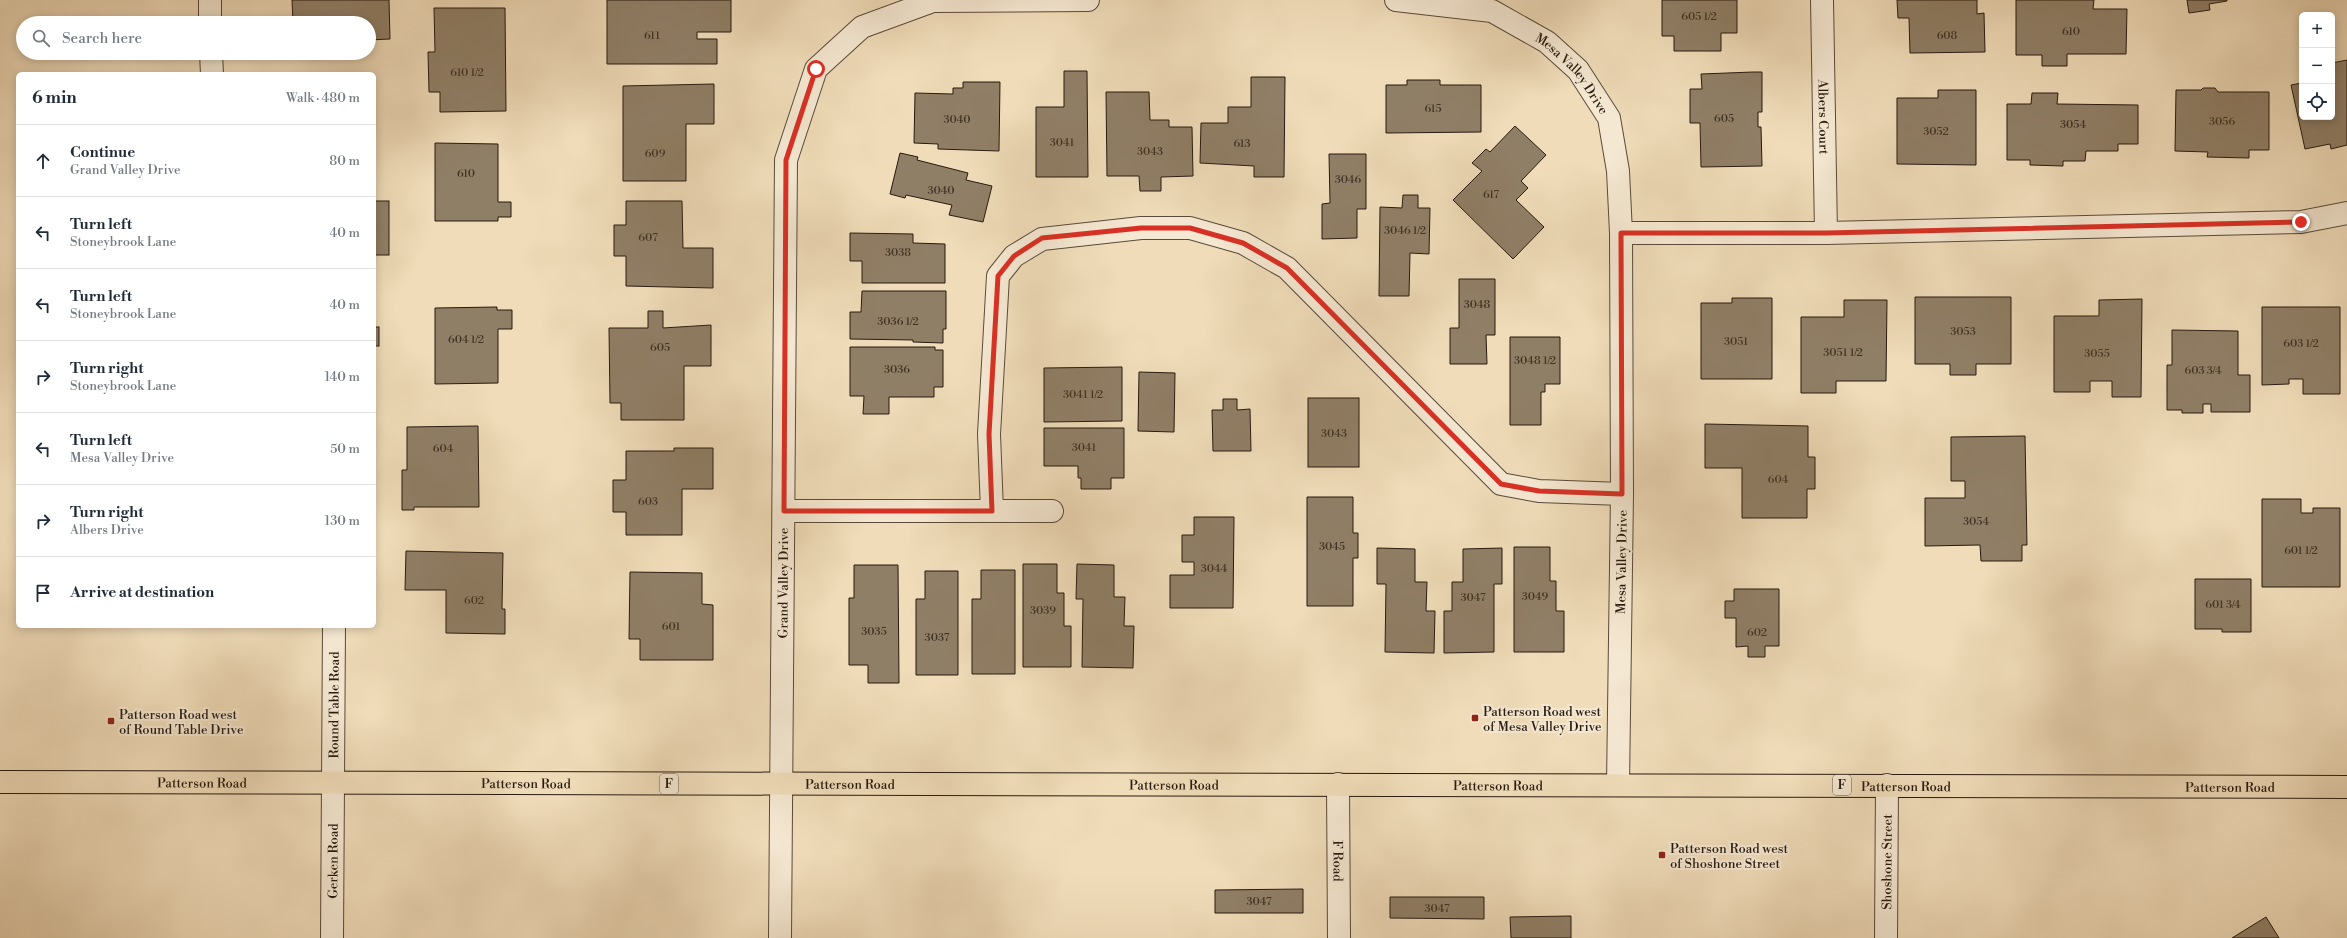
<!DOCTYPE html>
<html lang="en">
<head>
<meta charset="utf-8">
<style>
	:root { --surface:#fff; --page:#f2f2f3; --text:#1f2937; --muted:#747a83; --line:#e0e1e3 }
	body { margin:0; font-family:"Libre Bodoni",serif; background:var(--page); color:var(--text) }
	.controls { position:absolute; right:12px; top:12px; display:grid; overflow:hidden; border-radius:6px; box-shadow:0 2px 10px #0003 }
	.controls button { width:36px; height:36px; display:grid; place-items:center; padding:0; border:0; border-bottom:1px solid var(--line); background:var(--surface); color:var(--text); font:20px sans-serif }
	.stop { position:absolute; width:12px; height:12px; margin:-9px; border:3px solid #d93025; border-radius:50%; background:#fff }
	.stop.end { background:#d93025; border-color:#fff; box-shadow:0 1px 4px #0008 }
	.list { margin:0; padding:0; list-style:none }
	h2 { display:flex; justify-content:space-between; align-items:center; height:52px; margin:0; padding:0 16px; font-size:17px }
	h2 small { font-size:13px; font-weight:400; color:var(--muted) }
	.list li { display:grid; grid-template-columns:26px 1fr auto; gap:12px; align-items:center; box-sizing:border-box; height:72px; padding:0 16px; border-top:1px solid var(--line) }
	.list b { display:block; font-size:15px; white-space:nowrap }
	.list p { margin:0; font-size:13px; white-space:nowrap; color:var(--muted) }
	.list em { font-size:13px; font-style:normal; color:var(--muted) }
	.icon { flex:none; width:22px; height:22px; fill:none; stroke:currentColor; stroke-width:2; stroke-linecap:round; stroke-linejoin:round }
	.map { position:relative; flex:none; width:2347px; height:938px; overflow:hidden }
	.search { position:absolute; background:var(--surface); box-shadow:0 2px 10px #0003; left:16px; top:16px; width:360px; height:44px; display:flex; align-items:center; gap:10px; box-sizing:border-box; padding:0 14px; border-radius:22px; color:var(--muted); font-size:15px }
	.panel { position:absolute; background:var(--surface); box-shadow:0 2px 10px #0003; left:16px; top:72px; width:360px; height:556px; border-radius:6px }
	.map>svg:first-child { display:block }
</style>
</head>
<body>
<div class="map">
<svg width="2347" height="938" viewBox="0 0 2347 938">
	<rect width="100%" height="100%" fill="#f0dcb9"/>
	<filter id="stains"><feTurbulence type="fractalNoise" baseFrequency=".005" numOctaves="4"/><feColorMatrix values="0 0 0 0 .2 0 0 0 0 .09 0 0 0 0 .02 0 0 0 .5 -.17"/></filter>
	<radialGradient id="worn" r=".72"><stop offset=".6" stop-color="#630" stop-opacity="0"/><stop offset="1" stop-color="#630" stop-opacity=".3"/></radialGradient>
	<g fill="#907f67" stroke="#271a0f">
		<path d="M292 0H389L390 39 369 40V23H293Z"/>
		<path d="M607 0H731V32H697V39H717V64H607Z"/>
		<path d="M1662 0H1737V33H1721V51H1674V36H1662Z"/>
		<path d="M1897 0H1977V14L1984 13 1985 52 1910 53 1909 18H1898Z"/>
		<path d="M2016 0H2094L2093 9H2127L2126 54H2067V66H2042V55H2016Z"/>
		<path d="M2187 0H2227V1L2209 4 2210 10 2189 13Z"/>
		<path d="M434 8H505L506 111 440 112V92H429L428 52H435Z"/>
		<path d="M2347 60V145L2331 149 2330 144 2305 149 2291 85 2302 83V117H2332V63Z"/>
		<path d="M1064 71H1087L1088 177H1036V107H1064Z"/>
		<path d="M1753 72H1762V112H1758V127H1761L1762 166 1701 167 1700 123H1690V89H1702L1701 74Z"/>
		<path d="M1251 77H1285L1284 177H1254V166L1200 163 1201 123H1228V107H1251Z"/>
		<path d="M1407 80H1440V85H1481V132L1386 133V85H1407Z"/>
		<path d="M963 82H1000L999 151 938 149V144L914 143 915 93 953 94V88H963Z"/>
		<path d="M714 84V124H686V181H623V86Z"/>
		<path d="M2203 88H2215L2218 92H2269V150H2249V158L2207 157 2208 152 2175 151 2176 90H2201Z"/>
		<path d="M1938 90H1976V165L1897 164V98H1938Z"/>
		<path d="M1106 92H1149L1150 120H1169V127H1192L1193 176 1161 177V191H1140L1139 176H1107Z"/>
		<path d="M2032 93H2058L2057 104 2138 105V144H2118V151H2086L2085 161H2063V166L2030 165V160H2007V104H2031Z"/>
		<path d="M1515 126 1546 155 1521 181 1528 188 1516 200 1544 227 1513 259 1453 200 1482 171 1472 163 1486 149 1490 152Z"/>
		<path d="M435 143 498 144V202H511V217H498V221H435Z"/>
		<path d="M900 153 918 157 917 160 968 173 966 180 992 186 983 222 949 215 952 205 906 195 905 198 890 194Z"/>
		<path d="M1329 154H1366V209H1357V238L1322 239V204L1330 203Z"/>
		<path d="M1403 195H1418V208H1430L1429 254 1410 253 1409 296H1379L1380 207 1402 208Z"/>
		<rect x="374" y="201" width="15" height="54"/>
		<path d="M626 201H682L683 248H713V288L626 286V256H614V225H626Z"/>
		<path d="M850 233 913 234V243L945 244V283H862V261H850Z"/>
		<path d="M1459 279H1495V335H1486L1487 364H1450V328H1459Z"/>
		<path d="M862 291H946V329H943V343L913 342V340L850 339V312H861Z"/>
		<path d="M1915 297H2011V364H1976V375H1950V364H1915Z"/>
		<path d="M1732 298H1772V379H1701V303H1732Z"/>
		<path d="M2142 299 2141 397H2112V381H2090V392H2054V316H2099V300Z"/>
		<path d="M1844 300H1887L1886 381H1836V393H1801V317H1844Z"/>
		<path d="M497 307V310H512V329H498V383L435 384V308Z"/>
		<path d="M2262 307H2340V394H2303V379H2289V384L2262 385Z"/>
		<path d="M648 311H663V328L711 325V366H684V420H621V403H610L609 328H648Z"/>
		<rect x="374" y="327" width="5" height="19"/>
		<path d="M2172 330 2238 331V375H2250V412H2211V404H2203V413H2182V410H2167V365H2172Z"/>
		<path d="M1510 337H1560V384H1545V392H1541V425H1510Z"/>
		<path d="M850 347H935V350H943V387H934V397H889V414H863L864 396H850Z"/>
		<path d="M1122 367V421L1044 422V368Z"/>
		<path d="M1139 372 1175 373 1174 432 1138 431Z"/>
		<rect x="1308" y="398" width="51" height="69"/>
		<path d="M1223 399H1237V410L1250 409 1251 451H1213L1212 410H1223Z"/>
		<path d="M1705 424 1808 426V457H1815V489H1807V518H1742V468H1705Z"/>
		<path d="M478 426 479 507H414V510H402V470H407V427Z"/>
		<path d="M1044 428H1124V478H1111V489H1081V478H1078V466H1044Z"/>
		<path d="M2025 436 2027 545H2022V561H1981L1980 545 1925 546V498H1965V481H1951V437Z"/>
		<path d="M674 448H713V489H682V535H626V512H613V480H626V451H674Z"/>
		<path d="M1307 497H1353V533H1358V558H1353V606H1307Z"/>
		<path d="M2262 499H2301V513H2313V508H2340V587H2262Z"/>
		<path d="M1194 517H1234L1233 608H1170V575H1194V562H1182V535H1194Z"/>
		<path d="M1514 547H1550V581H1556V611H1564V652H1514Z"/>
		<path d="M1377 548 1415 549V582H1427L1426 611H1435L1434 653 1385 652 1386 584H1377Z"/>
		<path d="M1502 548V584H1494V652L1444 653V611H1452V582H1463V549Z"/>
		<path d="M406 551 503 553 502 609H505V634L446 633V590H405Z"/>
		<path d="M1023 564H1057V593H1064V626H1071V667H1023Z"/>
		<path d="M1077 564 1114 565V597H1125L1124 626H1134L1133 668 1082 667 1083 599H1076Z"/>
		<path d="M854 565H898L899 683H868V665H849V598H854Z"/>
		<path d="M981 570H1015V674H972V599H981Z"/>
		<path d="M925 571H958V675H916V599H925Z"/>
		<path d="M630 572 702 573V604L713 605V660H640V639H629Z"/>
		<path d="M2195 579H2251V632H2222V629H2195Z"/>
		<path d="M1734 589H1779V646H1765V657H1748V646L1736 647V618H1725V601H1734Z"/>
		<path d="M1303 889V913H1215V890Z"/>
		<path d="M1390 897H1484V919L1390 918Z"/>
		<path d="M1571 916V938H1511L1510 917Z"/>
		<path d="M2266 917 2279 938H2232Z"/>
	</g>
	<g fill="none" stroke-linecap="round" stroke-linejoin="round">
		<defs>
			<g id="minor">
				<path d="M210 0V23"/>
				<path id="s1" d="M1396 0 1492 11 1547 42 1578 70 1609 118 1618 171 1621 233 1622 494 1618 785"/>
				<path id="s2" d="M1822 0 1826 233"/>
				<path d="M211 53 212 74"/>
				<path d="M1621 233H1826L2301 222 2347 213"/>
				<path d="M784 511H1052"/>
				<path d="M992 511 989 434 998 276 1014 256 1042 239 1141 228H1190L1243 243 1287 268 1501 484 1539 491 1622 494"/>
				<path id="s3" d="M1338 784 1339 938"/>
				<path id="s4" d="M332 938 334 626"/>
				<path id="s5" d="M780 938 786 160 816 69 862 27 933 1 1088 0"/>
				<path id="s6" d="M1886 938 1887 785"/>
			</g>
			<g id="major">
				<path id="s7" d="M0 782 2347 787"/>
			</g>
		</defs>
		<use href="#minor" stroke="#594a3a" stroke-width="24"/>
		<use href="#major" stroke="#271a0f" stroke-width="24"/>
		<use href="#minor" stroke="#f5e8d2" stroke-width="22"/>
		<use href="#major" stroke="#f0dcb9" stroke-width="22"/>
	</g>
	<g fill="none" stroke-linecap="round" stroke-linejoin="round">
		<path stroke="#d93025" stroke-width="5" d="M816 69 786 160 784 511H992L989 434 998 276 1014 256 1042 238 1141 228H1190L1243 243 1287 268 1501 484 1539 491 1622 494 1621 233H1826L2301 222"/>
	</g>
	<g fill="#8f2418" stroke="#f5e8d2" stroke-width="1.5">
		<rect x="1471" y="714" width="8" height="8" rx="2"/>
		<rect x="107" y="717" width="8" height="8" rx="2"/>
		<rect x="1658" y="851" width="8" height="8" rx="2"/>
	</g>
	<g text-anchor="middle" stroke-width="4" stroke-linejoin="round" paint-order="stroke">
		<g font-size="11" fill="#413325">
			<text x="1699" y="20">605 1/2</text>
			<text x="2071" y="35">610</text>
			<text x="652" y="39">611</text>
			<text x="1947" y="39">608</text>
			<text x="467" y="76">610 1/2</text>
			<text x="1433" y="112">615</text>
			<text x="1724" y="122">605</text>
			<text x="957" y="123">3040</text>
			<text x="2222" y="125">3056</text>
			<text x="2073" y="128">3054</text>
			<text x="1936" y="135">3052</text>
			<text x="1062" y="146">3041</text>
			<text x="1242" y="147">613</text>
			<text x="1150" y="155">3043</text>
			<text x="655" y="157">609</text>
			<text x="466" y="177">610</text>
			<text x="1348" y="183">3046</text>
			<text x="941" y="194">3040</text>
			<text x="1491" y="198">617</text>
			<text x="1405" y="234">3046 1/2</text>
			<text x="648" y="241">607</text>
			<text x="898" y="256">3038</text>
			<text x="1477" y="308">3048</text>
			<text x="898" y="325">3036 1/2</text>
			<text x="1963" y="335">3053</text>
			<text x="466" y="343">604 1/2</text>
			<text x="1736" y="345">3051</text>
			<text x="2301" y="347">603 1/2</text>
			<text x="660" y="351">605</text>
			<text x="1843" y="356">3051 1/2</text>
			<text x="2097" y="357">3055</text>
			<text x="1535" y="364">3048 1/2</text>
			<text x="897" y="373">3036</text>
			<text x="2203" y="374">603 3/4</text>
			<text x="1083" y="398">3041 1/2</text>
			<text x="1334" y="437">3043</text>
			<text x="1084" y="451">3041</text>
			<text x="443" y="452">604</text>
			<text x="1778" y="483">604</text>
			<text x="648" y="505">603</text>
			<text x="1976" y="525">3054</text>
			<text x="1332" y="550">3045</text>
			<text x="2301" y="554">601 1/2</text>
			<text x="1214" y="572">3044</text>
			<text x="1535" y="600">3049</text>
			<text x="1473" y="601">3047</text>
			<text x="474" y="604">602</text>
			<text x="2223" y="608">601 3/4</text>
			<text x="1043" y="614">3039</text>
			<text x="671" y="630">601</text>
			<text x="874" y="635">3035</text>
			<text x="1757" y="636">602</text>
			<text x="937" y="641">3037</text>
			<text x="1259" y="905">3047</text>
			<text x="1437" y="912">3047</text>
		</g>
		<g fill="#f5e8d2" stroke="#65584a" stroke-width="1">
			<rect x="660" y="774" width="18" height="20" rx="3"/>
			<rect x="1833" y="775" width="18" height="20" rx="3"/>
		</g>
		<g font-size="12" font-weight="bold" fill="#271a0f">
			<text x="669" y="788">F</text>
			<text x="1842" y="789">F</text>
		</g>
		<g font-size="13" fill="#271a0f" stroke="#f5e8d2">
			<text dy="5" stroke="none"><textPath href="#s1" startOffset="200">Mesa Valley Drive</textPath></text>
			<text dy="5" stroke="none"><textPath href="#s2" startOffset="117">Albers Court</textPath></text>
			<text transform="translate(1621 562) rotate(-89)" y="5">Mesa Valley Drive</text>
			<text dy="5" stroke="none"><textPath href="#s5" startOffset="355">Grand Valley Drive</textPath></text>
			<text dy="5" stroke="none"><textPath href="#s4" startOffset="233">Round Table Road</textPath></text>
			<text dy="5" stroke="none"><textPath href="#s7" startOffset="202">Patterson Road</textPath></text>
			<text dy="5" stroke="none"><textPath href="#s7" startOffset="526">Patterson Road</textPath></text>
			<text dy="5" stroke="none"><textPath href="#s7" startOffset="1174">Patterson Road</textPath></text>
			<text dy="5" stroke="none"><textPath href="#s7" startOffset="850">Patterson Road</textPath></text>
			<text dy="5" stroke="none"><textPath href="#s7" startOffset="1498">Patterson Road</textPath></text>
			<text dy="5" stroke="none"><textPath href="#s7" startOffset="1906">Patterson Road</textPath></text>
			<text dy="5" stroke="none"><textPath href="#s7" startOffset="2230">Patterson Road</textPath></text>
			<text dy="5" stroke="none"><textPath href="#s4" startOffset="77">Gerken Road</textPath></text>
			<text dy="5" stroke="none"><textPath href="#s3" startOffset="77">F Road</textPath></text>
			<text dy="5" stroke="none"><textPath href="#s6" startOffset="76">Shoshone Street</textPath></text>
		</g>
		<g font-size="13" fill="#271a0f" stroke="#f5e8d2" text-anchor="start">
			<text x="1483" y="716">Patterson Road west<tspan x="1483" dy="15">of Mesa Valley Drive</tspan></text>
			<text x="119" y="719">Patterson Road west<tspan x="119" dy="15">of Round Table Drive</tspan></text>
			<text x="1670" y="853">Patterson Road west<tspan x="1670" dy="15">of Shoshone Street</tspan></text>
		</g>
	</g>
	<rect width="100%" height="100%" filter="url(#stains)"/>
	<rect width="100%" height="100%" fill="url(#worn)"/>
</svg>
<div class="controls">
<button>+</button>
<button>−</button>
<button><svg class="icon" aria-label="locate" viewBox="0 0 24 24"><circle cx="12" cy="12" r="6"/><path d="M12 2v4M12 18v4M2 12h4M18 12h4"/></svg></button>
</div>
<div class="stop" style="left:816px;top:69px"></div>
<div class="stop end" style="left:2301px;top:222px"></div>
<div class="search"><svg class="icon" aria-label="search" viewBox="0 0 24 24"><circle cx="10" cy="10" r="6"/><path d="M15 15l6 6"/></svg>Search here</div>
<section class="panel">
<h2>6 min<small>Walk · 480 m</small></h2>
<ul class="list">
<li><svg class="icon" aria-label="ahead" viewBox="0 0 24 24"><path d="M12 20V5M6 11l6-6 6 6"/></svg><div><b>Continue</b><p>Grand Valley Drive</p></div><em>80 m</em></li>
<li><svg class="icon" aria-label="left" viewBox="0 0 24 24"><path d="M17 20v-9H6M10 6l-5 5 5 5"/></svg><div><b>Turn left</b><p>Stoneybrook Lane</p></div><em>40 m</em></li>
<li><svg class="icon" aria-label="left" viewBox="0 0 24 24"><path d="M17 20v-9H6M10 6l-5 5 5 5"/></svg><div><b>Turn left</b><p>Stoneybrook Lane</p></div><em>40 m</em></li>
<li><svg class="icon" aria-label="right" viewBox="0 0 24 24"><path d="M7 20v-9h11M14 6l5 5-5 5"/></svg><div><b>Turn right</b><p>Stoneybrook Lane</p></div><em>140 m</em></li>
<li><svg class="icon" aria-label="left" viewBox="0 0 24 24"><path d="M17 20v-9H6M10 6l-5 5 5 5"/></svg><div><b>Turn left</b><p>Mesa Valley Drive</p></div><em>50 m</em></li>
<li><svg class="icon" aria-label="right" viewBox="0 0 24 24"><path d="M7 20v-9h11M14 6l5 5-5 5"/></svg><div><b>Turn right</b><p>Albers Drive</p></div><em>130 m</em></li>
<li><svg class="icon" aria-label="arrive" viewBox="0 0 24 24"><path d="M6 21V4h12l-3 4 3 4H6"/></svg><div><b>Arrive at destination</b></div></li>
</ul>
</section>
</div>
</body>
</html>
